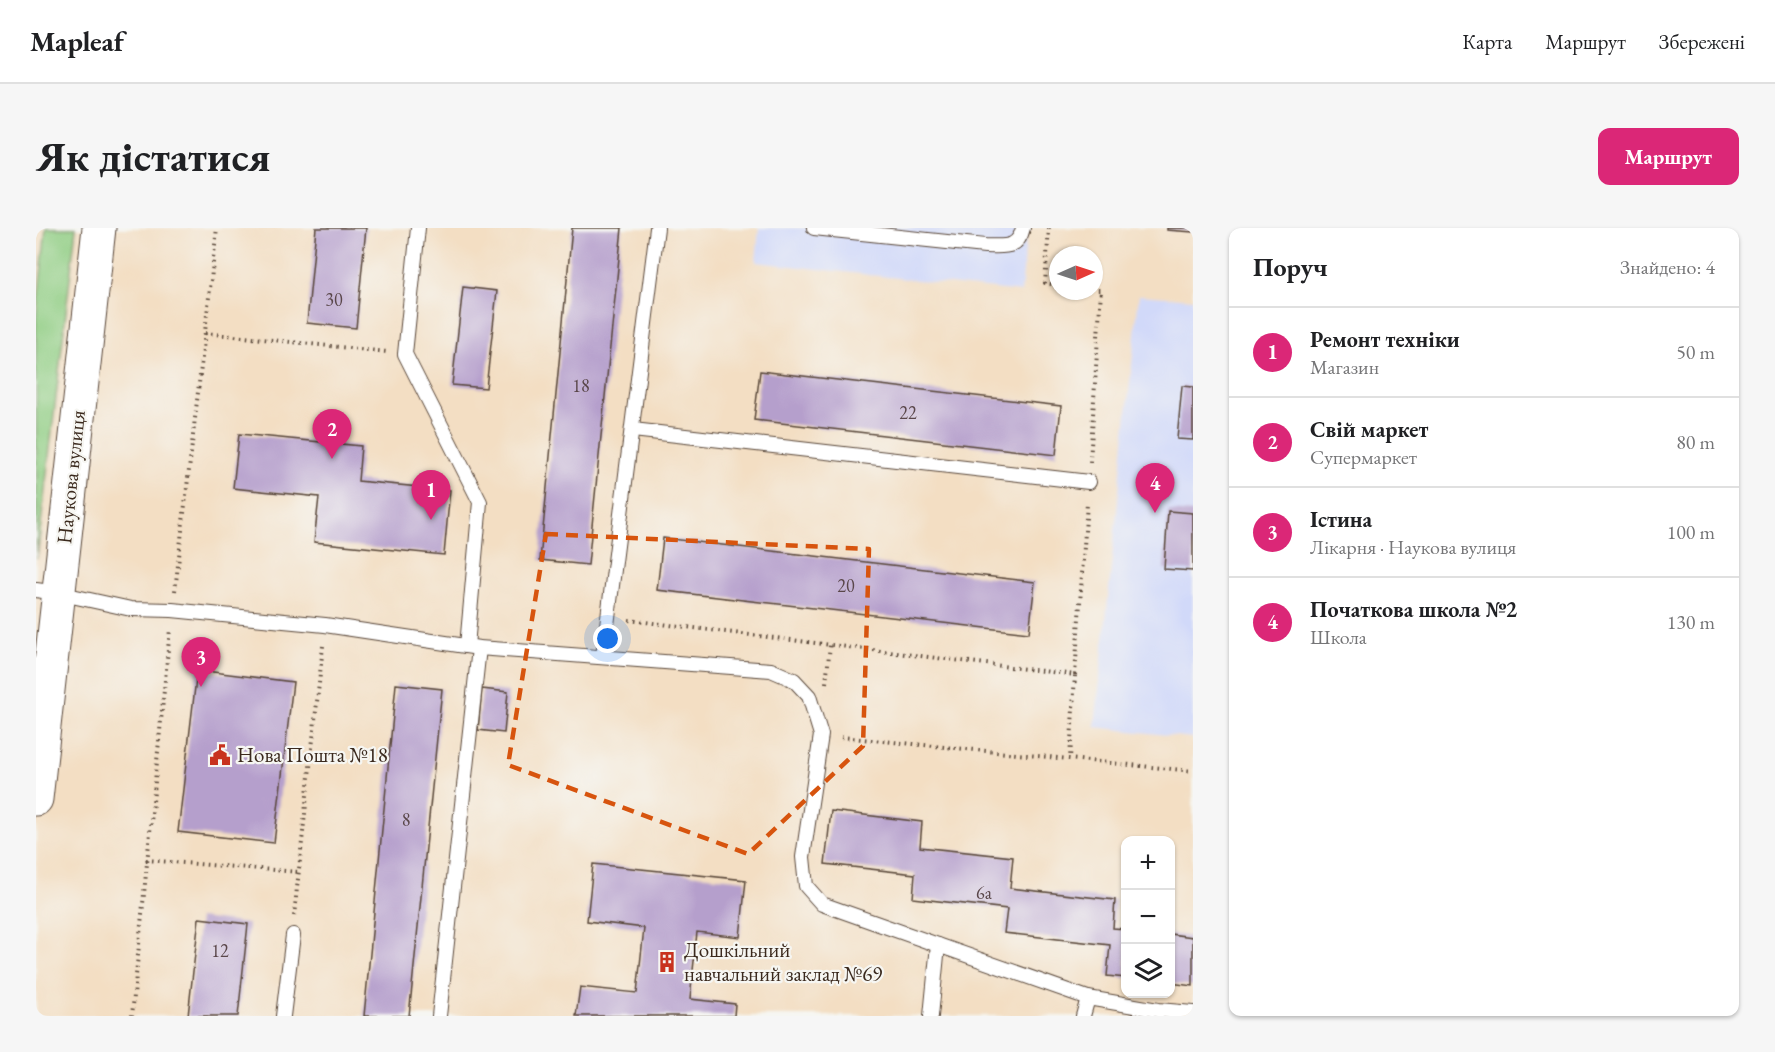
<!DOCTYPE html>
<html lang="uk">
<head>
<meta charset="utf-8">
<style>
	:root { --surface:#fff; --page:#f6f6f6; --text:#202124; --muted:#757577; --line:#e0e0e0; --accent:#db2777 }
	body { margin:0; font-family:"EB Garamond",serif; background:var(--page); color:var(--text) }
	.controls { position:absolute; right:18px; bottom:18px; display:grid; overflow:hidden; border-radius:12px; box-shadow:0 2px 4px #0004 }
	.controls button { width:54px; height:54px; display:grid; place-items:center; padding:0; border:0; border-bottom:2px solid var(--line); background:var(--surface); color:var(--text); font:30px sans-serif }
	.compass { position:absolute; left:1013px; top:18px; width:54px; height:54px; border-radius:50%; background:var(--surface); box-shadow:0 2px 4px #0004; rotate:87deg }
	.you { position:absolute; left:572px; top:411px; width:21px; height:21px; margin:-15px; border:4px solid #fff; border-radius:50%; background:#1a73e8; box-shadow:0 0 0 9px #1a73e833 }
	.badge { display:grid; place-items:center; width:39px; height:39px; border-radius:50%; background:var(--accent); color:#fff; font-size:20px; font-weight:700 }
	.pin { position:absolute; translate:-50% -50px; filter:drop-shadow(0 2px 3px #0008) }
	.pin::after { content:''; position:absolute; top:32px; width:21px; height:18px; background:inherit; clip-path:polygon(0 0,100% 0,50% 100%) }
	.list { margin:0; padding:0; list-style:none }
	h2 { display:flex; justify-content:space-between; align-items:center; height:78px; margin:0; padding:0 24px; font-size:26px }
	h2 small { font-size:20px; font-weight:400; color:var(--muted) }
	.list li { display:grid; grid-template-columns:39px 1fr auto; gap:18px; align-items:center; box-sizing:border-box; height:90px; padding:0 24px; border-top:2px solid var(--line) }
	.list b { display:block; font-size:22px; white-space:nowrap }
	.list p { margin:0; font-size:20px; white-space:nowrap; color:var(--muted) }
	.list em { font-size:20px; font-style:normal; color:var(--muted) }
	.icon { flex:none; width:33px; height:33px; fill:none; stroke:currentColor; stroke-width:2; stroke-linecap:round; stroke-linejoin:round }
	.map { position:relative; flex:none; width:1157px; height:788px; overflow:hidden; border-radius:12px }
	header { display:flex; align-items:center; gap:36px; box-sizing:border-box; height:84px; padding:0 30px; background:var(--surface); border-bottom:2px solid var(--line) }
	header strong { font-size:28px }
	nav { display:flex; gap:33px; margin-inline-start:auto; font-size:21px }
	.intro { display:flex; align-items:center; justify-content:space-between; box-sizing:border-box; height:144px; padding:0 36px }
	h1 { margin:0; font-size:42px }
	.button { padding:15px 27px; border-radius:12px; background:var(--accent); color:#fff; font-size:21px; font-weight:700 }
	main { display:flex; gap:36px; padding:0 36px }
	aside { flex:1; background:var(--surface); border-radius:12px; box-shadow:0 2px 4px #0004 }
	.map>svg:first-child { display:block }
</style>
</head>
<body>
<header>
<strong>Mapleaf</strong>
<nav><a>Карта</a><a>Маршрут</a><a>Збережені</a></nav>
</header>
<div class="intro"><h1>Як дістатися</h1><a class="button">Маршрут</a></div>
<main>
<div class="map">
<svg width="1157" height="788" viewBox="0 0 1157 788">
	<rect width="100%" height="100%" fill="#f6f6f2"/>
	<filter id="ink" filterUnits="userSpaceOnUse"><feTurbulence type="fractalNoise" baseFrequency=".0167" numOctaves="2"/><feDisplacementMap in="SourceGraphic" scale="12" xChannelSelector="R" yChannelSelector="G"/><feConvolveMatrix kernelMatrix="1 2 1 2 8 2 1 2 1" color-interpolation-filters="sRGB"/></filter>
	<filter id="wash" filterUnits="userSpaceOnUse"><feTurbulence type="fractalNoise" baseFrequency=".008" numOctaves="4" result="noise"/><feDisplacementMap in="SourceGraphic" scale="24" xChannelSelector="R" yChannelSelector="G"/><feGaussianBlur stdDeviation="1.35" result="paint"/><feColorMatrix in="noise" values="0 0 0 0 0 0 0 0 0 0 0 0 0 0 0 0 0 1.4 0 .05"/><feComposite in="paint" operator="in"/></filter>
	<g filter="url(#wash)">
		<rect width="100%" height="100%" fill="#f3dec3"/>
		<g fill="#d1d9f9">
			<path d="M723 0H991L985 64 720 34Z"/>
			<path d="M1103 67 1157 71V510L1059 499Z"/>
		</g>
		<path fill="#90cd83" stroke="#667c50" stroke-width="1.5" d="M10 0H40L1 330 0 92Z"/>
		<g id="blocks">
			<g fill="#b59fcc">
				<path d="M280 0H330L320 100 271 95Z"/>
				<path d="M536 0H586L552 337 504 332Z"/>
				<path d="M1131 0H1157V4L1131 2Z"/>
				<path d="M427 59 461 63 450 160 416 157Z"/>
				<path d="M724 143 1025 178 1020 227 718 192Z"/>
				<path d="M1146 158 1157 159V212L1141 211Z"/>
				<path d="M203 206 325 218 322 253 414 262 408 327 278 314 283 269 197 260Z"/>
				<path d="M1132 283 1157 285V343L1128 341Z"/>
				<path d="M627 310 999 354 993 405 621 362Z"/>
				<path d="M161 442 257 454 238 615 142 604Z"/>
				<path d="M360 456 406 461 402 500 373 788H328Z"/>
				<path d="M446 461 472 464 468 505 442 502Z"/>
				<path d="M795 583 886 594 884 619 977 629 974 660 1079 672 1077 700 1090 701V750L1071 748 1074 717 968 705 971 681 877 670 879 646 789 636Z"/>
				<path d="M557 636 710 652 704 709 661 704 654 771 699 776 698 788H540L544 759 601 765 608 700 551 693Z"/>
				<path d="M163 690 212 696 202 788H152Z"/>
				<path d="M1134 706 1157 709V758L1134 755Z"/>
			</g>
		</g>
	</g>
	<g filter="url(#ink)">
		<use href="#blocks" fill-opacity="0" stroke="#574537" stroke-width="1.5"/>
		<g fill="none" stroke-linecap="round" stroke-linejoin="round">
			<defs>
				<g id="lane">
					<path d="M382 0 369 126 444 274 431 418"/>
					<path d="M778 0 949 18C967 18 982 22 987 0"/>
					<path d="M597 202 1053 254"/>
					<path d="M0 362 22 365 95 381 136 382 289 397 443 420 735 442 758 452 773 468 785 507 767 629 770 658 786 676 1052 770 1122 782 1157 785"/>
					<path d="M567 429 621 0"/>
					<path d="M247 788 257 707"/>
					<path d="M403 788 443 420"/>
					<path d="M895 788 902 717"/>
					<path d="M1047 788 1052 770"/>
				</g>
				<path id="secondary" d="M0 571 63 0"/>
			</defs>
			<use href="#lane" stroke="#574537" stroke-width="16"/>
			<use href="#secondary" stroke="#574537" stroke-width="35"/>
			<g stroke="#574537" stroke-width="4" stroke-dasharray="1.5 4.5" stroke-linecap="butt">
				<path d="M1013 0 1009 55 1022 57"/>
				<path d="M169 105 351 124"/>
				<path d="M1054 234 1065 62H1058"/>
				<path d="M139 363 181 0"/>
				<path d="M593 392 1039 447 1034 531"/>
				<path d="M1039 447 1051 275"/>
				<path d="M790 455 794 417"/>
				<path d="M805 509 1157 543"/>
				<path d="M110 632 263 644"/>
				<path d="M258 688 287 418"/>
				<path d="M96 788 134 401"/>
			</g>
			<use href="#lane" stroke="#fff" stroke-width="14"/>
			<use href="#secondary" stroke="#fff" stroke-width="33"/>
		</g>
	</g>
	<path fill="none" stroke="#d7540e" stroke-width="4.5" stroke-dasharray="12 8" stroke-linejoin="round" d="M510 306 833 321 827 518 712 626 472 537Z"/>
	<defs>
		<symbol id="civic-bare" viewBox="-9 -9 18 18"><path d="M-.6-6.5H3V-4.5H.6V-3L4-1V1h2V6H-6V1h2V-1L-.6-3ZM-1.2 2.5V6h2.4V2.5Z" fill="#c8321e" stroke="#f6f6f2" stroke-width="2.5" paint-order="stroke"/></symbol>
		<symbol id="building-bare" viewBox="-9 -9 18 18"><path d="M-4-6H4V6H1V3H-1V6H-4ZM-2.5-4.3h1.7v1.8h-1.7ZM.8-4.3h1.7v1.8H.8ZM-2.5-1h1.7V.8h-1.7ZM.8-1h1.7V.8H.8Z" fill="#c8321e" stroke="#f6f6f2" stroke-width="2.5" paint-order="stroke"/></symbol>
	</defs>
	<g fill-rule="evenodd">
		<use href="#civic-bare" x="169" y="512" width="30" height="30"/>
		<use href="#building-bare" x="616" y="719" width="30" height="30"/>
	</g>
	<g text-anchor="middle" stroke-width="4.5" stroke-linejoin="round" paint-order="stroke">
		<g font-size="18" fill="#5a474a">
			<text x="298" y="78">30</text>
			<text x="545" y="164">18</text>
			<text x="872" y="191">22</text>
			<text x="810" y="364">20</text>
			<text x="370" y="598">8</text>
			<text x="948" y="671">6а</text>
			<text x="184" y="729">12</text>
		</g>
		<g font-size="21" fill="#3b2a1e" stroke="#f6f6f2">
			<text transform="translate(35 249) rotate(-84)" y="7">Наукова вулиця</text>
		</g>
		<g font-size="21" fill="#3b2a1e" stroke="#f6f6f2" text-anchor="start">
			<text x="201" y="534">Нова Пошта №18</text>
			<text x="648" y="729">Дошкільний<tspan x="648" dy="24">навчальний заклад №69</tspan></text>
		</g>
	</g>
</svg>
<div class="controls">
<button>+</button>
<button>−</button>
<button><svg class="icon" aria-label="layers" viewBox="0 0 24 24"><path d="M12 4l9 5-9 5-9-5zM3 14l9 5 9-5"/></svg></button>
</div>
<svg class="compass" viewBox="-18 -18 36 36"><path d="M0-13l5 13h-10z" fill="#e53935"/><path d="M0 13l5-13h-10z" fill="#757577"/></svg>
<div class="you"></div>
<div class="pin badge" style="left:395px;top:292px">1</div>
<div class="pin badge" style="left:296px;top:231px">2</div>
<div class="pin badge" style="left:165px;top:459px">3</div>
<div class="pin badge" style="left:1119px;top:285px">4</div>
</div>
<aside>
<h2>Поруч<small>Знайдено: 4</small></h2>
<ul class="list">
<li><span class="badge">1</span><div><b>Ремонт техніки</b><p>Магазин</p></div><em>50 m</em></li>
<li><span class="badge">2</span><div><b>Свiй маркет</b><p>Супермаркет</p></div><em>80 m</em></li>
<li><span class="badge">3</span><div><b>Істина</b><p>Лікарня · Наукова вулиця</p></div><em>100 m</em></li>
<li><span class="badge">4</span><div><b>Початкова школа №2</b><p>Школа</p></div><em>130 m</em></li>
</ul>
</aside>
</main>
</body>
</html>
